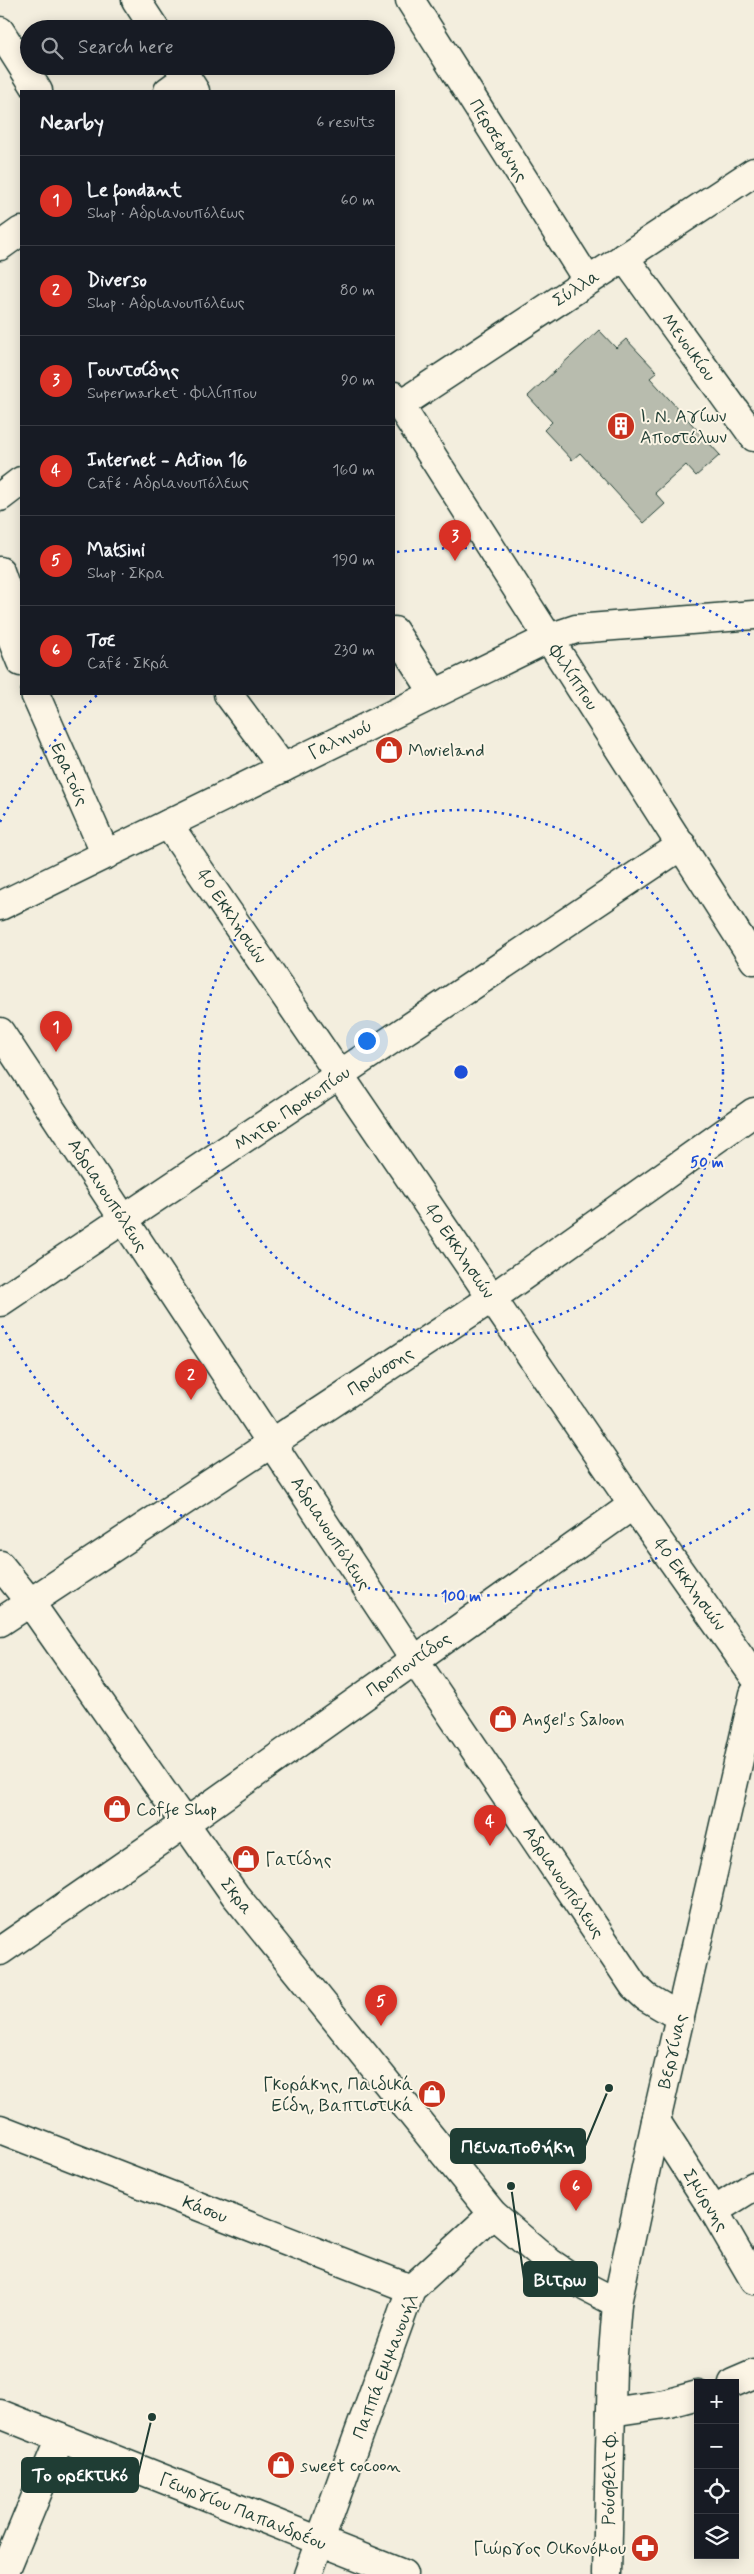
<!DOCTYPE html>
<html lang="en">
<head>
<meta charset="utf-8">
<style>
	:root { --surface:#171b24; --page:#20242c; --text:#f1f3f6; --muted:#9ea1a6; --line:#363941; --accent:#d93025 }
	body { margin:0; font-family:Mynerve,sans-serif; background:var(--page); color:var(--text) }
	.controls { position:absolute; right:15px; bottom:15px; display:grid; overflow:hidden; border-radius:0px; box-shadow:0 2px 12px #0003 }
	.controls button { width:45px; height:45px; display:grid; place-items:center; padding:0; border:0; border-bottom:1px solid var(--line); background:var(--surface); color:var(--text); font:25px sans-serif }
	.you { position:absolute; left:366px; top:1040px; width:18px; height:18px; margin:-12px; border:4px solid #fff; border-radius:50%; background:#1a73e8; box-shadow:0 0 0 8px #1a73e833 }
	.badge { display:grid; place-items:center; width:32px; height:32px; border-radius:50%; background:var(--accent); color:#fff; font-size:16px; font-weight:700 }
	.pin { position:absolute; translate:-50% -41px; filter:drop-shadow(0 1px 2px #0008) }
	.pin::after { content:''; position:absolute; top:26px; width:18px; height:15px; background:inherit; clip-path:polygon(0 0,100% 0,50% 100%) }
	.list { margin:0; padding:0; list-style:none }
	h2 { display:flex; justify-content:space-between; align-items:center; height:65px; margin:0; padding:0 20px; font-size:21px }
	h2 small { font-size:16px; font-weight:400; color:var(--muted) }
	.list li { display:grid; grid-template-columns:32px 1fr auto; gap:15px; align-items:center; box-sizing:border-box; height:90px; padding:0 20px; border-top:1px solid var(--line) }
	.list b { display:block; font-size:19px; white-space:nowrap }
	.list p { margin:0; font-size:16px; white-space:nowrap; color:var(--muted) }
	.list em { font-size:16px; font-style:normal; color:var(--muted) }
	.icon { flex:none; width:28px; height:28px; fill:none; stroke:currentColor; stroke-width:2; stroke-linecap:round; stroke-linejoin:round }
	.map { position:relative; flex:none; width:754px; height:2574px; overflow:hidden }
	.search { position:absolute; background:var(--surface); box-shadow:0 2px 12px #0003; left:20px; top:20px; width:375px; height:55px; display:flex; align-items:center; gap:12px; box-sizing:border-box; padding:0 18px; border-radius:28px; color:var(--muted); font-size:19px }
	.panel { position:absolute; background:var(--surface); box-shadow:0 2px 12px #0003; left:20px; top:90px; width:375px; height:605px; border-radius:0px }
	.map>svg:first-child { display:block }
</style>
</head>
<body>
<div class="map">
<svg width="754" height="2574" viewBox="0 0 754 2574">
	<rect width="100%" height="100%" fill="#f3eede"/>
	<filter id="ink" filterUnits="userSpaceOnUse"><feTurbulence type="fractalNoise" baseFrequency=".02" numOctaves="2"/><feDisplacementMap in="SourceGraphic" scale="10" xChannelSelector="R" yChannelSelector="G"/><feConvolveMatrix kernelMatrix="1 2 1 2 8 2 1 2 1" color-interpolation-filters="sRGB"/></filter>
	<g filter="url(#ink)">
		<path fill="#b8bcae" stroke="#1f3d34" d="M599 330 616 348 626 339 657 372 650 378 720 455 696 476 686 465 655 493 665 504 644 523 580 453 572 460 544 430 552 422 528 396Z"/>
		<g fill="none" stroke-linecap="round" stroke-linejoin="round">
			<defs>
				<g id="pedestrian">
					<path d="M714 2211 754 2186"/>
					<path d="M4 2574 60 2438"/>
				</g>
				<g id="minor">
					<path d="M410 0 588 281"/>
					<path d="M0 31 38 91"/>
					<path d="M168 91 186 78"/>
					<path d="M0 246 21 231"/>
					<path d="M624 257 754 437"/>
					<path d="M400 405 754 172"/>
					<path d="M0 497 21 481"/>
					<path d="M0 571 8 594 11 637 21 662"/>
					<path d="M394 631 434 693"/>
					<path d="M35 694 106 855"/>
					<path d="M228 694 283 768"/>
					<path d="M168 824 633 1505 754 1676"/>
					<path d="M0 1032 414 1659 634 1986 646 1997 680 2017"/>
					<path d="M0 1302 682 845"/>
					<path d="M0 1622 492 1298 754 1112"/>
					<path d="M0 1951 184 1824 633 1505"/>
					<path d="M656 2121 714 2211 754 2280"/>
					<path d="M0 2129 411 2289"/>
					<path d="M733 2383 754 2374"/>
					<path d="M611 2412 665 2404 698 2395"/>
					<path d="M308 2574 411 2289 493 2214"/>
				</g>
				<g id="tertiary">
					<path d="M0 906 549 638 576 629 754 615"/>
					<path d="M0 1565 29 1601 235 1895 493 2214 549 2262 586 2287 617 2303"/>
				</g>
				<g id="secondary">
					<path d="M136 0 155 29"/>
					<path d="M179 66 195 91"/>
					<path d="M394 396 754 960"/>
					<path d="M0 2414 403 2574"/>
					<path d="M607 2574 612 2366 617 2303 656 2121 754 1694"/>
				</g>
			</defs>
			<use href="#pedestrian" stroke="#1f3d34" stroke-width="31"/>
			<use href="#minor" stroke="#1f3d34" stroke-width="31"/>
			<use href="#tertiary" stroke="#1f3d34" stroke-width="31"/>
			<use href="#secondary" stroke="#1f3d34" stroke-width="31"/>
			<use href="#pedestrian" stroke="#fcf5e5" stroke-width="28"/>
			<use href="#minor" stroke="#fcf5e5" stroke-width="28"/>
			<use href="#tertiary" stroke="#fcf5e5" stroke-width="28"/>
			<use href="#secondary" stroke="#fcf5e5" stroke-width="28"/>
		</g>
	</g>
	<g fill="none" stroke="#1d4ed8" stroke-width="2.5" stroke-dasharray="2.5 5">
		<circle cx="461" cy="1072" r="262"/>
		<path d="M750 1509A524 524 0 0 1 0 1322M0 822A524 524 0 0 1 97 695M397 552A524 524 0 0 1 750 635"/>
	</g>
	<defs>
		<symbol id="building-disc" viewBox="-11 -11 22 22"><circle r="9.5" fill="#c8321e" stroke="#fcf5e5"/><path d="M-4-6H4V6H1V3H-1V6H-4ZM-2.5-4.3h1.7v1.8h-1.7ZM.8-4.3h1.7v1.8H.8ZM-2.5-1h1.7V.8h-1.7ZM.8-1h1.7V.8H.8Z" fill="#fff"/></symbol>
		<symbol id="shop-disc" viewBox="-11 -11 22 22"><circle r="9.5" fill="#c8321e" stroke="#fcf5e5"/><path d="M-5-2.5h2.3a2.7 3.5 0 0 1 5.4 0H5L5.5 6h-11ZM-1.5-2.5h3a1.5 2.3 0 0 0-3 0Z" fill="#fff"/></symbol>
		<symbol id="pharmacy-disc" viewBox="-11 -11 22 22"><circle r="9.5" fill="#c8321e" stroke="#fcf5e5"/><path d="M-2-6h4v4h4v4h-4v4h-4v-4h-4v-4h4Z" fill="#fff"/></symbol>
	</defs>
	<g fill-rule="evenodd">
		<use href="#building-disc" x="605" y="410" width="32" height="32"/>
		<use href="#shop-disc" x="373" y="734" width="32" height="32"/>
		<use href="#shop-disc" x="487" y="1703" width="32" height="32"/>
		<use href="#shop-disc" x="101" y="1793" width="32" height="32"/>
		<use href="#shop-disc" x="230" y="1843" width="32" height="32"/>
		<use href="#shop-disc" x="416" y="2078" width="32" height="32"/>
		<use href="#shop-disc" x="265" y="2449" width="32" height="32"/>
		<use href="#pharmacy-disc" x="629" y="2532" width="32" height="32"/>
	</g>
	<g text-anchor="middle" stroke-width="4" stroke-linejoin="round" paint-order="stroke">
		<g font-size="18" fill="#1f3d34" stroke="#fcf5e5">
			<text transform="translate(499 140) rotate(58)" y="6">Περσεφόνης</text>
			<text transform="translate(576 288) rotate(-33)" y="6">Σύλλα</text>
			<text transform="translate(689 347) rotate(54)" y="6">Μενοικίου</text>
			<text transform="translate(574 677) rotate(57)" y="6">Φιλίππου</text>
			<text transform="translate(340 739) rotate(-26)" y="6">Γαληνού</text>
			<text transform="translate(70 774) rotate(66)" y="6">Ερατούς</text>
			<text transform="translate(232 916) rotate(56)" y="6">40 Εκκλησιών</text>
			<text transform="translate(292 1108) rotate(-34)" y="6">Μητρ. Προκοπίου</text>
			<text transform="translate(108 1195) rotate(57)" y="6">Αδριανουπόλεως</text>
			<text transform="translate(460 1251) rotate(56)" y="6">40 Εκκλησιών</text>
			<text transform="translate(380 1371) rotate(-33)" y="6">Προύσσης</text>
			<text transform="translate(331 1533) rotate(57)" y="6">Αδριανουπόλεως</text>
			<text transform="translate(690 1584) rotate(54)" y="6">40 Εκκλησιών</text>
			<text transform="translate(408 1664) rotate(-35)" y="6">Προποντίδος</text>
			<text transform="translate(564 1882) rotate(56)" y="6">Αδριανουπόλεως</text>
			<text transform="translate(237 1896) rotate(52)" y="6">Σκρα</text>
			<text transform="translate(672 2051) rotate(-77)" y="6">Βεργίνας</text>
			<text transform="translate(706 2200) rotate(58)" y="6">Σμύρνης</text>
			<text transform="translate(205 2209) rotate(21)" y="6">Κάσου</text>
			<text transform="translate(385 2366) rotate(-69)" y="6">Παππά Εμμανουήλ</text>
			<text transform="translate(609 2478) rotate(-89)" y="6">Ρούσβελτ Φ.</text>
			<text transform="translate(243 2511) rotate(22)" y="6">Γεωργίου Παπανδρέου</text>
		</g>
		<g font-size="18" fill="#1f3d34" stroke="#fcf5e5" text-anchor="start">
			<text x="640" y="422">Ι. Ν. Αγίων<tspan x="640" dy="21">Αποστόλων</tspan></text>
			<text x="408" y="756">Movieland</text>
			<text x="522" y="1725">Angel's Saloon</text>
			<text x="136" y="1815">Coffe Shop</text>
			<text x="265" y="1865">Γατίδης</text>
			<text x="413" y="2090" text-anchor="end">Γκοράκης, Παιδικά<tspan x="413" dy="21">Είδη, Βαπτιστικά</tspan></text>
			<text x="300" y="2471">sweet cocoon</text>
			<text x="626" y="2554" text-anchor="end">Γιώργος Οικονόμου</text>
		</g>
	</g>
	<circle cx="461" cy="1072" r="8" fill="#1d4ed8" stroke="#fcf5e5" stroke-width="2.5"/>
	<g font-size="15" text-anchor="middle" font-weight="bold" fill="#1d4ed8" stroke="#fcf5e5" stroke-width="4" stroke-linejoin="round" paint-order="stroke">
		<text x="707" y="1167">50 m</text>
		<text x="461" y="1601">100 m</text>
	</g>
	<path fill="none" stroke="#1f3d34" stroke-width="2" d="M609 2088L585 2146M511 2186L524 2279M152 2417L138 2475"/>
	<g fill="#1f3d34" stroke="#fcf5e5" stroke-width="2">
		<circle cx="609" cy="2088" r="5"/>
		<circle cx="511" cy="2186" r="5"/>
		<circle cx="152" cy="2417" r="5"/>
	</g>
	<g fill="#1f3d34" stroke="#1f3d34" stroke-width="2">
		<rect x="451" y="2129" width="134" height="34" rx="5"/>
		<rect x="524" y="2262" width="73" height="34" rx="5"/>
		<rect x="22" y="2458" width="116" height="34" rx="5"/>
	</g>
	<g font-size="19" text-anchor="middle" font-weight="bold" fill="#fff">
		<text x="518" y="2153">Πειναποθήκη</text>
		<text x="560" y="2286">Βιτρω</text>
		<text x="80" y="2481">Το ορεκτικό</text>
	</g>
</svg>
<div class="controls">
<button>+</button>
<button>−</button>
<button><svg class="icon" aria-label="locate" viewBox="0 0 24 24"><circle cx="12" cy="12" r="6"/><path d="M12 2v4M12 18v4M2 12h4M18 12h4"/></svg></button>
<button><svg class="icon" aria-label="layers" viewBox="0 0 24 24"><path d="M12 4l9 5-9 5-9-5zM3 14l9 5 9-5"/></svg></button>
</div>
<div class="you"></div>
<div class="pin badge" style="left:56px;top:1052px">1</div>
<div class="pin badge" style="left:191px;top:1400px">2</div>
<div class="pin badge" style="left:455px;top:561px">3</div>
<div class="pin badge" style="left:490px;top:1846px">4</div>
<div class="pin badge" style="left:381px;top:2026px">5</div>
<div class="pin badge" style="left:576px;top:2211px">6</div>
<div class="search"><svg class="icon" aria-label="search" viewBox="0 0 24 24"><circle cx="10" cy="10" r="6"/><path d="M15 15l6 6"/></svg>Search here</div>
<section class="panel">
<h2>Nearby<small>6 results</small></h2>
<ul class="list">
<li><span class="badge">1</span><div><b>Le fondant</b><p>Shop · Αδριανουπόλεως</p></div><em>60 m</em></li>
<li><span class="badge">2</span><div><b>Diverso</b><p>Shop · Αδριανουπόλεως</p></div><em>80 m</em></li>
<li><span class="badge">3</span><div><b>Γουντσίδης</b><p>Supermarket · Φιλίππου</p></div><em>90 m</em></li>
<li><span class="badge">4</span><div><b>Internet - Action 16</b><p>Café · Αδριανουπόλεως</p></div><em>160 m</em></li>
<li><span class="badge">5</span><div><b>Matsini</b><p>Shop · Σκρα</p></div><em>190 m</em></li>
<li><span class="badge">6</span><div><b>Τσε</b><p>Café · Σκρά</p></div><em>230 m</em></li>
</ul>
</section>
</div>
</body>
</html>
